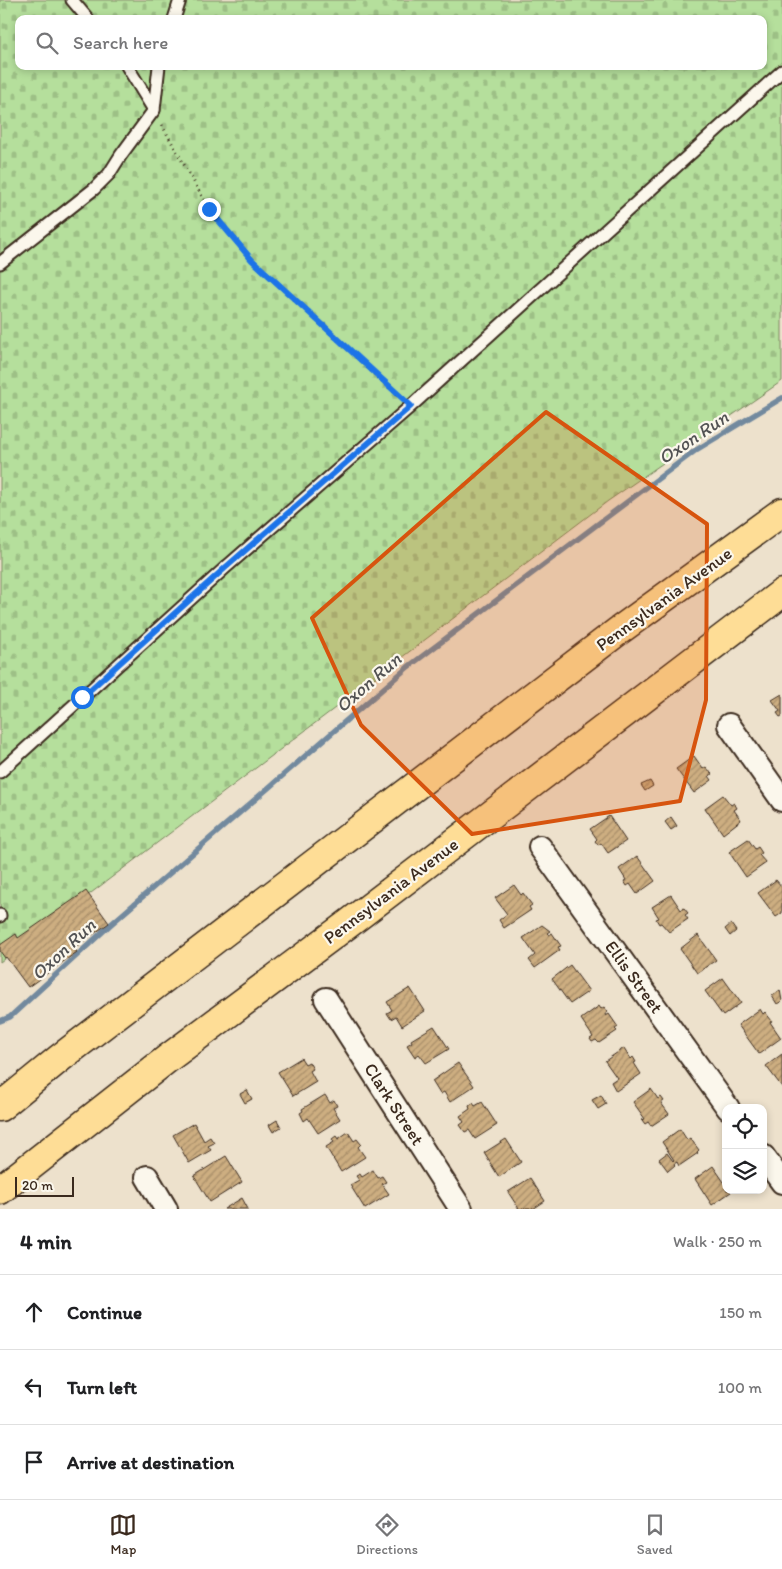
<!DOCTYPE html>
<html lang="en">
<head>
<meta charset="utf-8">
<style>
	:root { --surface:#fff; --page:#f2f2f2; --text:#202124; --muted:#757577; --line:#e0e0e0; --accent:#3b2a1e }
	body { margin:0; font-family:Itim,sans-serif; background:var(--page); color:var(--text) }
	.controls { position:absolute; right:15px; bottom:15px; display:grid; overflow:hidden; border-radius:10px; box-shadow:0 2px 8px #0003 }
	.controls button { width:45px; height:45px; display:grid; place-items:center; padding:0; border:0; border-bottom:1px solid var(--line); background:var(--surface); color:var(--text); font:25px sans-serif }
	.scale { position:absolute; left:15px; bottom:12px; width:59px; box-sizing:border-box; padding-left:5px; border:2px solid #3b2a1e; border-top:0; font-size:14px; line-height:18px; white-space:nowrap; color:#3b2a1e; -webkit-text-stroke:4px #fbf7ec; paint-order:stroke }
	.stop { position:absolute; width:15px; height:15px; margin:-11px; border:4px solid #1a73e8; border-radius:50%; background:#fff }
	.stop.end { background:#1a73e8; border-color:#fff; box-shadow:0 1px 5px #0008 }
	.list { margin:0; padding:0; list-style:none }
	h2 { display:flex; justify-content:space-between; align-items:center; height:65px; margin:0; padding:0 20px; font-size:21px }
	h2 small { font-size:16px; font-weight:400; color:var(--muted) }
	.list li { display:grid; grid-template-columns:32px 1fr auto; gap:15px; align-items:center; box-sizing:border-box; height:75px; padding:0 20px; border-top:1px solid var(--line) }
	.list b { display:block; font-size:19px; white-space:nowrap }
	.list em { font-size:16px; font-style:normal; color:var(--muted) }
	.icon { flex:none; width:28px; height:28px; fill:none; stroke:currentColor; stroke-width:2; stroke-linecap:round; stroke-linejoin:round }
	.map { position:relative; flex:none; width:782px; height:1209px; overflow:hidden }
	.search { position:absolute; background:var(--surface); box-shadow:0 2px 8px #0003; left:15px; right:15px; top:15px; height:55px; display:flex; align-items:center; gap:12px; box-sizing:border-box; padding:0 18px; border-radius:10px; color:var(--muted); font-size:19px }
	.sheet { height:290px; background:var(--surface) }
	nav { display:flex; justify-content:space-around; align-items:center; box-sizing:border-box; height:70px; border-top:1px solid var(--line); background:var(--surface); font-size:14px; color:var(--muted) }
	nav a { display:grid; justify-items:center; gap:2px }
	nav .on { color:var(--accent) }
	.map>svg:first-child { display:block }
</style>
</head>
<body>
<div class="map">
<svg width="782" height="1209" viewBox="0 0 782 1209">
	<defs>
		<pattern id="cemetery-stones" width="16" height="16" patternUnits="userSpaceOnUse" patternTransform="scale(1.25)"><rect width="16" height="16" fill="#b5df9c"/><path d="M2 7V4a2 2 0 0 1 4 0v3zM10 15v-3a2 2 0 0 1 4 0v3z" fill="#9dc086"/></pattern>
		<pattern id="building-hatch" width="6" height="6" patternUnits="userSpaceOnUse" patternTransform="scale(1.25)"><rect width="6" height="6" fill="#cdae81"/><path d="M-1 1l2-2M0 6l6-6M5 7l2-2" fill="none" stroke="#a88e69"/></pattern>
	</defs>
	<rect width="100%" height="100%" fill="#ede1cc"/>
	<filter id="ink" filterUnits="userSpaceOnUse"><feTurbulence type="fractalNoise" baseFrequency=".02" numOctaves="2"/><feDisplacementMap in="SourceGraphic" scale="10" xChannelSelector="R" yChannelSelector="G"/><feConvolveMatrix kernelMatrix="1 2 1 2 8 2 1 2 1" color-interpolation-filters="sRGB"/></filter>
	<g filter="url(#ink)">
		<path fill="url(#cemetery-stones)" stroke="#78845d" fill-rule="evenodd" d="M0 0H782V381L608 501 0 962ZM19 19H763V66H19Z"/>
		<g fill="none" stroke-linecap="round" stroke-linejoin="round">
			<path stroke="#72899e" stroke-width="5.5" d="M0 1021 10 1017 110 925 408 667 696 450 782 398"/>
		</g>
		<g fill="url(#building-hatch)" stroke="#3b2a1e">
			<path d="M782 694V716L780 717 777 713 780 711 772 700Z"/>
			<path d="M694 756 703 769 706 767 712 774 709 776 712 780 694 793 676 769Z"/>
			<path d="M650 781 653 786 645 791 641 785Z"/>
			<path d="M723 795 731 805 734 803 737 808 734 810 741 820 723 834 705 808Z"/>
			<path d="M609 816 626 841 608 853 601 843 598 845 595 841 597 839 590 829Z"/>
			<path d="M671 817 677 826 671 830 665 822Z"/>
			<path d="M748 839 755 849 758 847 762 853 759 855 766 863 746 877 729 852Z"/>
			<path d="M637 856 655 881 637 894 630 884 627 886 624 881 626 880 619 869Z"/>
			<path d="M776 880 782 887V913L776 917 758 893Z"/>
			<path d="M514 885 521 895 523 893 532 905 529 907 531 910 504 928 499 920 507 914 495 898Z"/>
			<path d="M86 891 109 923 74 948 77 952 28 987 6 957 5 958 0 951V945L16 934 18 938Z"/>
			<path d="M671 895 681 910 684 908 688 913 685 915 688 919 669 932 661 923 659 924 656 919 659 918 652 907Z"/>
			<path d="M731 924 736 931 730 936 725 929Z"/>
			<path d="M542 925 550 931 547 933 549 935 552 933 561 946 558 947 560 950 535 968 529 960 535 955 523 938Z"/>
			<path d="M698 935 716 960 697 973 680 949Z"/>
			<path d="M570 965 589 991 570 1004 552 979Z"/>
			<path d="M723 978 741 1003 723 1016 705 991Z"/>
			<path d="M410 988 425 1011 402 1026 396 1016 391 1019 387 1013 392 1010 387 1002Z"/>
			<path d="M780 990 782 1001 777 1004 772 996Z"/>
			<path d="M599 1006 601 1009 604 1007 608 1012 605 1014 606 1016 609 1014 618 1027 615 1029 617 1031 599 1043 596 1040 592 1042 590 1039 593 1037 581 1019Z"/>
			<path d="M760 1009 763 1014 765 1012 772 1021 770 1022 781 1038 759 1054 738 1025Z"/>
			<path d="M434 1026 449 1049 426 1063 419 1054 415 1057 407 1045 412 1042 411 1040Z"/>
			<path d="M624 1048 631 1059 633 1057 636 1062 634 1063 641 1074 616 1091 611 1082 617 1078 605 1061Z"/>
			<path d="M782 1054V1087L766 1066Z"/>
			<path d="M301 1058 305 1064 309 1062 313 1069 310 1071 316 1082 293 1096 278 1072Z"/>
			<path d="M458 1063 474 1086 450 1102 444 1092 440 1094 432 1081Z"/>
			<path d="M651 1089 658 1099 661 1097 664 1101 661 1103 669 1114 651 1126 648 1122 645 1124 642 1120 645 1119 633 1102Z"/>
			<path d="M247 1090 252 1099 245 1103 240 1094Z"/>
			<path d="M325 1095 330 1103 334 1100 337 1106 333 1108 340 1119 318 1133 308 1118 304 1121 300 1113 303 1111 302 1109Z"/>
			<path d="M601 1095 606 1104 598 1109 592 1100Z"/>
			<path d="M482 1102 497 1125 475 1139 469 1130 465 1132 460 1125 464 1122 460 1116 470 1109 469 1106 473 1103 475 1106Z"/>
			<path d="M277 1120 281 1127 273 1132 269 1125Z"/>
			<path d="M194 1123 204 1141 210 1137 214 1143 208 1146 211 1150 189 1163 173 1135Z"/>
			<path d="M680 1129 687 1140 690 1138 699 1150 697 1152 698 1153 679 1166 677 1162 674 1164 675 1165 668 1171 659 1159 667 1153 673 1161 674 1160 662 1142Z"/>
			<path d="M348 1132 354 1141 357 1139 361 1144 358 1147 365 1157 341 1172 326 1147 334 1142 332 1139 336 1136 338 1139Z"/>
			<path d="M506 1139 521 1162 499 1177 484 1153Z"/>
			<path d="M226 1156 242 1182 210 1202 194 1176Z"/>
			<path d="M713 1166 726 1185V1190H730L731 1192 712 1205 695 1179Z"/>
			<path d="M373 1170 378 1178 382 1176 386 1182 382 1184 389 1194 365 1209 350 1185 359 1180 356 1176 360 1174 362 1177Z"/>
			<path d="M530 1178 545 1201 533 1209H519L508 1192Z"/>
			<path d="M242 1198 248 1209H224Z"/>
		</g>
		<g fill="none" stroke-linecap="round" stroke-linejoin="round">
			<defs>
				<g id="lane">
					<path d="M72 0 88 19"/>
					<path d="M174 19 180 0"/>
					<path d="M127 66 154 110"/>
					<path d="M0 263 94 189 109 174 121 155 154 110 159 66"/>
					<path d="M0 772 225 568 411 406 782 71"/>
					<path d="M0 915V916"/>
				</g>
				<g id="street">
					<path d="M729 725 782 800"/>
					<path d="M540 847 728 1108"/>
					<path d="M326 999 461 1209"/>
					<path d="M763 1156 782 1182"/>
					<path d="M147 1177 166 1209"/>
				</g>
				<g id="highway">
					<path d="M0 1107 60 1058 617 632 782 512"/>
					<path d="M0 1190 167 1059 348 924 782 593"/>
				</g>
			</defs>
			<use href="#lane" stroke="#3b2a1e" stroke-width="15"/>
			<use href="#street" stroke="#3b2a1e" stroke-width="26"/>
			<use href="#highway" stroke="#3b2a1e" stroke-width="31"/>
			<path stroke="#3b2a1e" stroke-width="3" stroke-dasharray="1 4" stroke-linecap="butt" d="M162 125 209 209 252 260 399 396"/>
			<use href="#lane" stroke="#fbf7ec" stroke-width="11"/>
			<use href="#street" stroke="#fbf7ec" stroke-width="22"/>
			<use href="#highway" stroke="#fedd96" stroke-width="28"/>
		</g>
	</g>
	<g fill="none" stroke-linecap="round" stroke-linejoin="round" filter="url(#ink)">
		<path stroke="#1a73e8" stroke-width="6" d="M82 697 225 568 411 406 252 260 209 209"/>
	</g>
	<path fill="#d7540e" fill-opacity="0.2" stroke="#d7540e" stroke-width="4" stroke-linejoin="round" d="M546 412 707 524 706 700 680 801 472 834 361 725 312 618Z"/>
	<g text-anchor="middle" stroke-width="4.5" stroke-linejoin="round" paint-order="stroke">
		<g font-size="18" fill="#3b2a1e" stroke="#fbf7ec">
			<text transform="translate(664 599) rotate(-36)" y="6">Pennsylvania Avenue</text>
			<text transform="translate(391 891) rotate(-37)" y="6">Pennsylvania Avenue</text>
			<text transform="translate(634 977) rotate(54)" y="6">Ellis Street</text>
			<text transform="translate(394 1104) rotate(57)" y="6">Clark Street</text>
		</g>
		<g font-size="19" font-style="italic" fill="#525253" stroke="#fbf7ec">
			<text transform="translate(693 437) rotate(-34)" y="7">Oxon Run</text>
			<text transform="translate(368 682) rotate(-41)" y="7">Oxon Run</text>
			<text transform="translate(63 949) rotate(-43)" y="7">Oxon Run</text>
		</g>
	</g>
</svg>
<div class="controls">
<button><svg class="icon" aria-label="locate" viewBox="0 0 24 24"><circle cx="12" cy="12" r="6"/><path d="M12 2v4M12 18v4M2 12h4M18 12h4"/></svg></button>
<button><svg class="icon" aria-label="layers" viewBox="0 0 24 24"><path d="M12 4l9 5-9 5-9-5zM3 14l9 5 9-5"/></svg></button>
</div>
<div class="scale">20 m</div>
<div class="stop" style="left:82px;top:697px"></div>
<div class="stop end" style="left:209px;top:209px"></div>
<div class="search"><svg class="icon" aria-label="search" viewBox="0 0 24 24"><circle cx="10" cy="10" r="6"/><path d="M15 15l6 6"/></svg>Search here</div>
</div>
<section class="sheet">
<h2>4 min<small>Walk · 250 m</small></h2>
<ul class="list">
<li><svg class="icon" aria-label="ahead" viewBox="0 0 24 24"><path d="M12 20V5M6 11l6-6 6 6"/></svg><div><b>Continue</b></div><em>150 m</em></li>
<li><svg class="icon" aria-label="left" viewBox="0 0 24 24"><path d="M17 20v-9H6M10 6l-5 5 5 5"/></svg><div><b>Turn left</b></div><em>100 m</em></li>
<li><svg class="icon" aria-label="arrive" viewBox="0 0 24 24"><path d="M6 21V4h12l-3 4 3 4H6"/></svg><div><b>Arrive at destination</b></div></li>
</ul>
</section>
<nav>
<a class="on"><svg class="icon" aria-label="map" viewBox="0 0 24 24"><path d="M3 6l6-2 6 2 6-2v14l-6 2-6-2-6 2zM9 4v14M15 6v14"/></svg>Map</a>
<a><svg class="icon" aria-label="directions" viewBox="0 0 24 24"><path d="M12 3l9 9-9 9-9-9zM9 14v-3h6M13 9l2 2-2 2"/></svg>Directions</a>
<a><svg class="icon" aria-label="saved" viewBox="0 0 24 24"><path d="M7 4h10v16l-5-4-5 4z"/></svg>Saved</a>
</nav>
</body>
</html>
